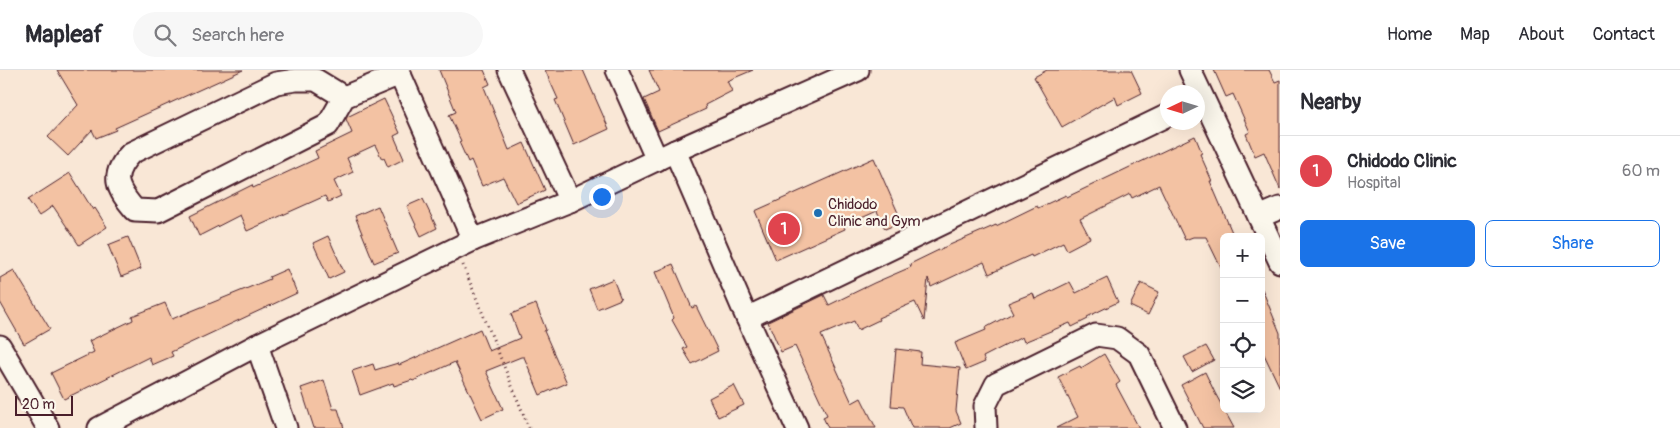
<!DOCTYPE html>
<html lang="en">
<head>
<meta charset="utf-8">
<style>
	:root { --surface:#fff; --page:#f7f7f7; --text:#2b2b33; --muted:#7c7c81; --line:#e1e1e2; --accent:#1a73e8 }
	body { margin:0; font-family:Pangolin,sans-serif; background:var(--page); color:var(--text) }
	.controls { position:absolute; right:15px; bottom:15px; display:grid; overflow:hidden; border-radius:8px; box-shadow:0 5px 20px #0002 }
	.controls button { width:45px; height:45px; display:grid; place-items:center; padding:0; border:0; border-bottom:1px solid var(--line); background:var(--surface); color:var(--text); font:25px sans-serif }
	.compass { position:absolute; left:1160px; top:15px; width:45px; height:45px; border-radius:50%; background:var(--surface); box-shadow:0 5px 20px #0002; rotate:266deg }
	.scale { position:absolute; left:15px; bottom:12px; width:58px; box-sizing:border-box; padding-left:5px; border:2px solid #4a1f2b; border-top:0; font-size:14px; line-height:18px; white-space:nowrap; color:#4a1f2b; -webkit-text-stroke:4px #fbf7ec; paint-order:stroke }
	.you { position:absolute; left:601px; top:126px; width:18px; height:18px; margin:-12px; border:4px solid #fff; border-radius:50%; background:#1a73e8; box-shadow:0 0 0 8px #1a73e833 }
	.badge { display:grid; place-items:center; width:32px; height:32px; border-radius:50%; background:var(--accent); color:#fff; font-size:16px; font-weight:700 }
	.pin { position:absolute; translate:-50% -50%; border:2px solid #fff; box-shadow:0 1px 5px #0006 }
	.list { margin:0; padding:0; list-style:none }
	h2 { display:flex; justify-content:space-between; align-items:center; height:65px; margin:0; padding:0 20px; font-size:21px }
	h2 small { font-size:16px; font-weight:400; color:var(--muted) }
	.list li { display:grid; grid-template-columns:32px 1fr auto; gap:15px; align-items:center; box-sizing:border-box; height:70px; padding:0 20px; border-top:1px solid var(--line) }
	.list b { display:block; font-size:19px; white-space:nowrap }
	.list p { margin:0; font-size:16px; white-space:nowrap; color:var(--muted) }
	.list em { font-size:16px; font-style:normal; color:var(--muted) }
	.actions { display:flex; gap:10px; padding:15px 20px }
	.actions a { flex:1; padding:11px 0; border:1px solid var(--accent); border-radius:8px; text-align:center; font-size:18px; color:var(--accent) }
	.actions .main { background:var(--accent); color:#fff }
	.icon { flex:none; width:28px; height:28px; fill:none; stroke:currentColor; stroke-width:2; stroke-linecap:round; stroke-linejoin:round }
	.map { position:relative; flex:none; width:1280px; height:358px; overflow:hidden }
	header { display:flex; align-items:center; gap:30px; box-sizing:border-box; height:70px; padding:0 25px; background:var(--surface); border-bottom:1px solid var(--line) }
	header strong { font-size:24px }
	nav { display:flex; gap:28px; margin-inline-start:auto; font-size:18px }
	.search { width:350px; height:45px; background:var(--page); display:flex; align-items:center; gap:12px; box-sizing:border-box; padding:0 18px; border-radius:28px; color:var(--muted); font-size:19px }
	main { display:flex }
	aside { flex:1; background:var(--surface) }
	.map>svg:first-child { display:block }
</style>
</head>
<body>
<header>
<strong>Mapleaf</strong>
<div class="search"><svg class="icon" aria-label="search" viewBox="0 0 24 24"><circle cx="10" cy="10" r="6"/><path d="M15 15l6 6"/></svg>Search here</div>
<nav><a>Home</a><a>Map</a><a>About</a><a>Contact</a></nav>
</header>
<main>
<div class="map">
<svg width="1280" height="358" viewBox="0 0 1280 358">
	<rect width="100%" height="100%" fill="#f9e7d6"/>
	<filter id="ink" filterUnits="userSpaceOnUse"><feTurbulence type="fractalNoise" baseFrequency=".02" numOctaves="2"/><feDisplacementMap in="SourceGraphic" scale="10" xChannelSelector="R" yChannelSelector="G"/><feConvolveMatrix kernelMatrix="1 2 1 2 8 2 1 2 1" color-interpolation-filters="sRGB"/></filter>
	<g filter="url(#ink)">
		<g fill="#f3c2a3" stroke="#4a1f2b">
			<path d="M57 0H243L115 58 116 60 96 68 92 60 68 86 48 67 78 35Z"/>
			<path d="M439 0H484L490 14 484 17 509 80 524 73 545 120 516 133 503 107 482 116 471 90 468 92 459 72 461 71 449 45 456 42Z"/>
			<path d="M545 0H583L609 59 574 75 555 30 558 29Z"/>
			<path d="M649 0H753L727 11 732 21 705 35 706 39 658 61 644 29 659 22Z"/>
			<path d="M1047 0H1131L1142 23 1118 35 1115 27 1062 57 1034 7Z"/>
			<path d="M1214 0H1269L1275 12 1280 10V119L1264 82 1255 86 1246 64 1250 62 1233 24 1226 27Z"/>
			<path d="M384 29 400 63 394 66 404 89 388 97 384 88 382 89 375 75 347 88 353 102 334 111 341 126 328 132 325 126 247 161 240 145 199 166 190 146 252 115 253 118 318 88 315 81 352 63 346 49 347 47Z"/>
			<path d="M1195 66 1202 83 1200 84 1212 111H1210L1234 167H1224V204L1206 167H1193L1185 170 1159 115 1132 128 1130 124 1080 149 1090 168 1067 180 1063 172 1032 187 1031 185 989 204 984 192 931 217 928 208 924 251 915 232 878 248 879 250 858 260 854 251 821 265 852 333 861 328 876 358H828L823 347 827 345 795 276 781 282 768 252 824 225 829 235 874 213 911 197 910 194 945 177 996 155V156L1037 136 1038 138 1066 125 1067 127Z"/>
			<path d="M874 88 902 152 885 159 877 141 844 156 845 159 776 190 755 141Z"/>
			<path d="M70 103 93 140 95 138 107 157 79 175 53 136 39 146 28 130Z"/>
			<path d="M423 129 437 158 421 166 407 136Z"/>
			<path d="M378 136 398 183 374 193 355 146Z"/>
			<path d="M328 166 344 202 329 209 313 173Z"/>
			<path d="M128 167 141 199 121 207 108 175Z"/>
			<path d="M673 194 692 238 696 236 718 281 692 294 683 279 687 277 672 250 674 248 655 202Z"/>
			<path d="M287 199 297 223 171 282 173 286 152 295 149 287 64 329 51 303 94 282 89 271 133 250 132 246 165 233 172 249 270 209 269 207Z"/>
			<path d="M14 200 50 259 24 274 0 232V208Z"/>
			<path d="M1107 208 1118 232 1087 247 1088 249 1072 257 1070 253 1024 272 1022 267 983 287 985 292 966 300 955 273 986 260 985 258 1013 243 1008 233 1033 223 1035 229 1070 212 1076 223Z"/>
			<path d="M613 209 621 229 597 239 589 219Z"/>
			<path d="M1141 213 1159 222 1148 245 1130 236Z"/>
			<path d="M1262 219 1280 263V318L1261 278Z"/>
			<path d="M536 234 546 260 544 261 567 313 540 325 524 287H521L486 301 503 339 482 349 455 292 413 311 412 310 394 316 393 313 360 325 352 301 373 294 375 300 398 293 399 295 480 259 489 281 520 268 511 244Z"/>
			<path d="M1206 276 1214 290 1192 302 1184 287Z"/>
			<path d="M896 279 921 282 920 294 960 298 956 341 961 353 950 358H912L903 337 891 336Z"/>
			<path d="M1104 284 1120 312 1116 315 1139 358H1056L1078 347 1058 307 1080 296 1081 298Z"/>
			<path d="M1205 302 1215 323 1234 358H1203L1181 315Z"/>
			<path d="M324 310 333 339H338L344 358H314L301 318Z"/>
			<path d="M734 315 744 335 718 347 709 328Z"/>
		</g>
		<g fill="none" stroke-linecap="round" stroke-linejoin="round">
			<defs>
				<g id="minor">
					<path d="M398 0 473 170"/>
					<path d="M509 0 570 131"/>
					<path d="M617 0 657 90"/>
					<path d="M1190 0 1280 192"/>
					<path d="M344 27 316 10H296L276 13 131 83C109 106 117 119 135 140L158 141 328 55 344 27 400 4"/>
					<path d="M675 81 747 248 797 358"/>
					<path d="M1259 147 1280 138"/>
					<path d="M747 248 1168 45"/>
					<path d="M257 275 286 358"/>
					<path d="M0 276 48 358"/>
					<path d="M99 358 257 275 473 170 570 131 675 81 858 0"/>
					<path d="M986 358 985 336 996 314 1096 265 1117 268 1139 284 1175 358"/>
				</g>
			</defs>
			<use href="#minor" stroke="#4a1f2b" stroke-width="25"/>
			<path stroke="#4a1f2b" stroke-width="3" stroke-dasharray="1 4" stroke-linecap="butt" d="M463 195 529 358"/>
			<use href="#minor" stroke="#fbf7ec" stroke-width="21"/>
		</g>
	</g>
	<circle fill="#1f6fb2" stroke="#fbf7ec" stroke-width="2" cx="818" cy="143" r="5"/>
	<g text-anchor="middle" stroke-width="4.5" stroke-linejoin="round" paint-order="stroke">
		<g font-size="15" fill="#4a1f2b" stroke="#fbf7ec" text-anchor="start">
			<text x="828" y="139">Chidodo<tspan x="828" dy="17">Clinic and Gym</tspan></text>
		</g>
	</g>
</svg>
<div class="controls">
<button>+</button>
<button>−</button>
<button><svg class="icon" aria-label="locate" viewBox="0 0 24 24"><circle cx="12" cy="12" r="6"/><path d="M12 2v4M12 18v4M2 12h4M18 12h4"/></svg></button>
<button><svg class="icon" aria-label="layers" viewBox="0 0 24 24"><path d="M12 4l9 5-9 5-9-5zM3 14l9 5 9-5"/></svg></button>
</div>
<svg class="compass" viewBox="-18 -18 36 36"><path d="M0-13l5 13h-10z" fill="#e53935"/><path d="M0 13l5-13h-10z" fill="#7c7c81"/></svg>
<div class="scale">20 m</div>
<div class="you"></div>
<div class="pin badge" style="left:784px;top:159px;background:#e0444e">1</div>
</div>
<aside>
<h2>Nearby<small></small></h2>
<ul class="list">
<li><span class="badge" style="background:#e0444e">1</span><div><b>Chidodo Clinic</b><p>Hospital</p></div><em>60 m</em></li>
</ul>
<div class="actions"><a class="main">Save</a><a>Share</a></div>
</aside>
</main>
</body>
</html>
